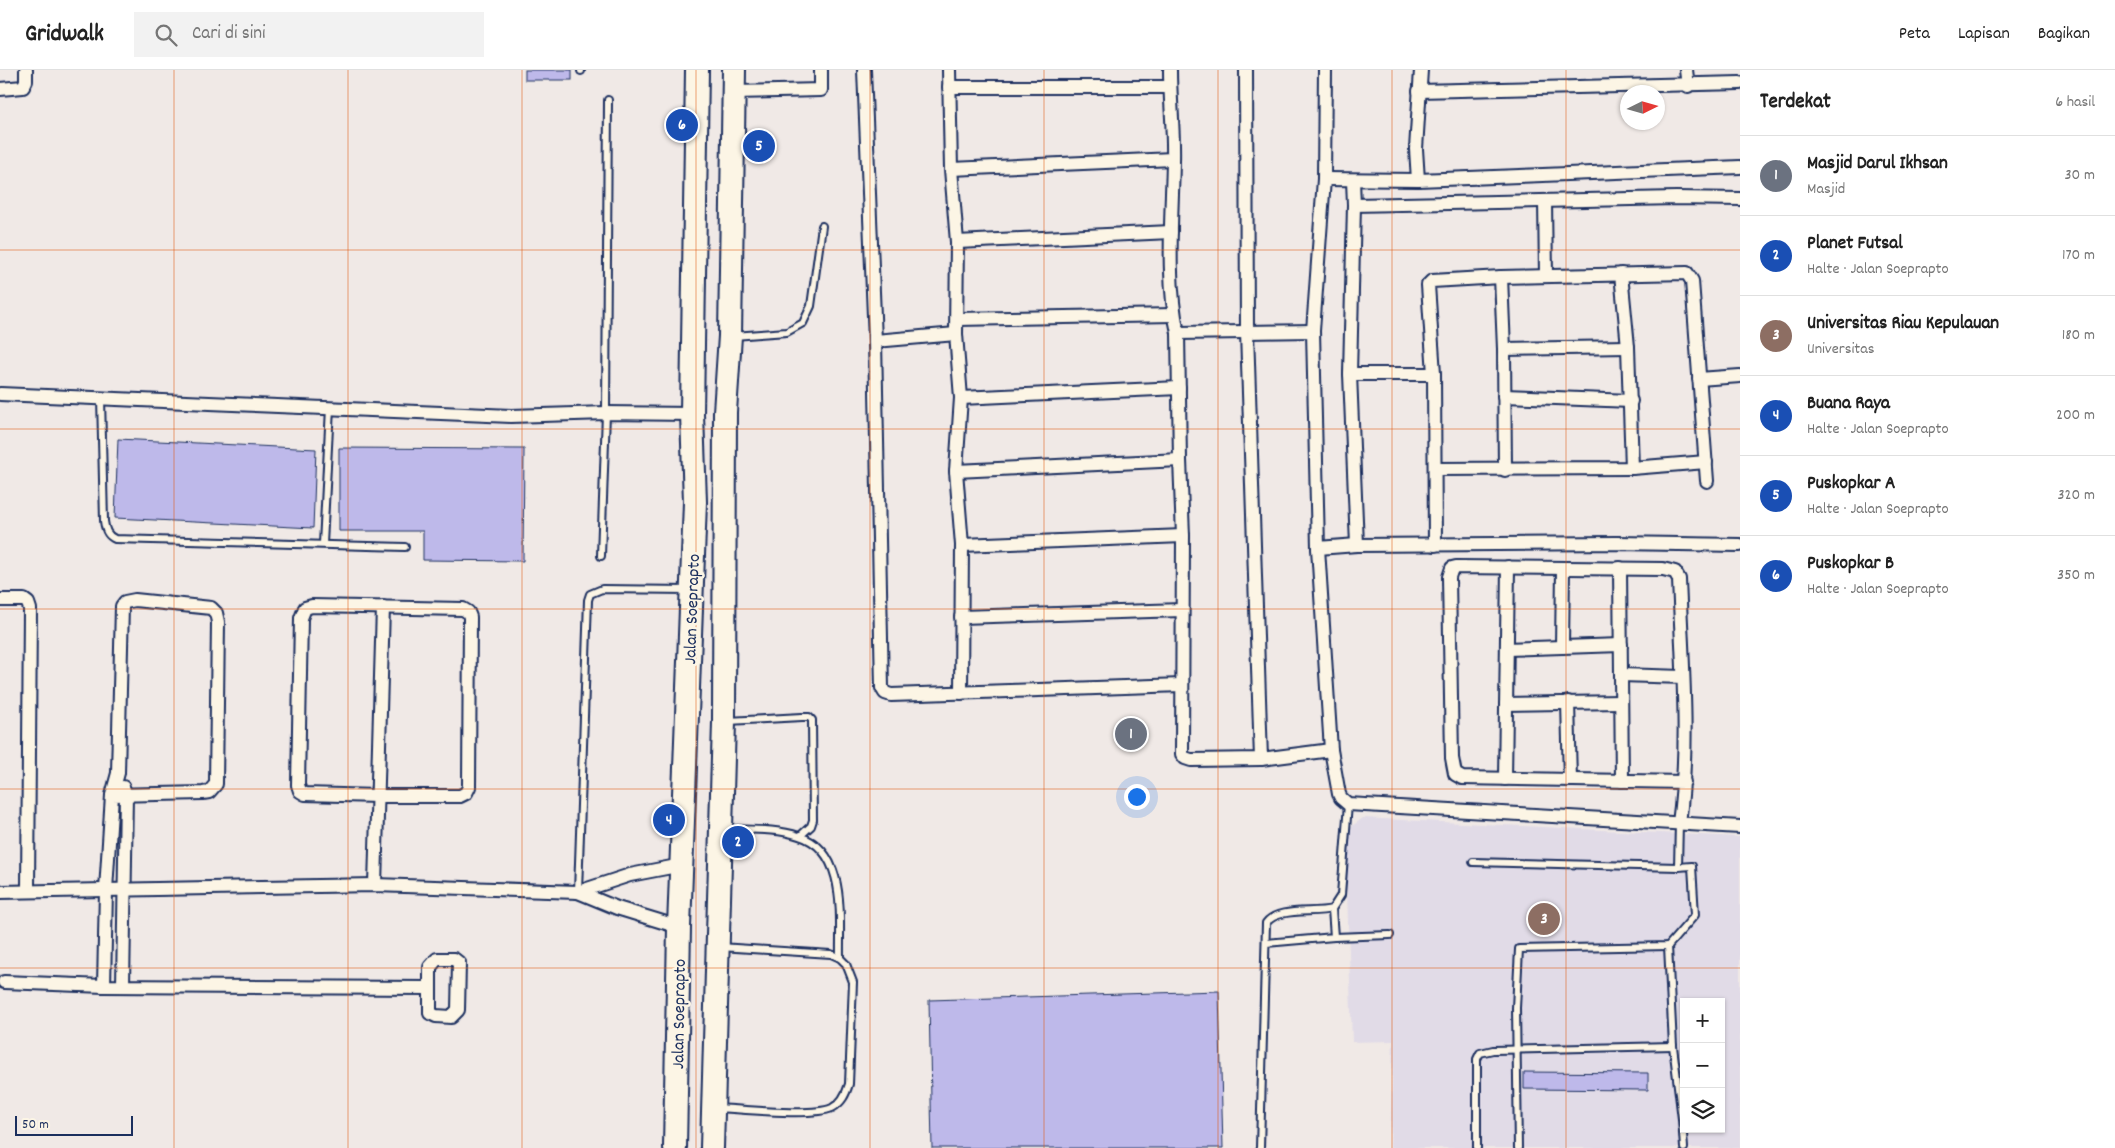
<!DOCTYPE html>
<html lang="id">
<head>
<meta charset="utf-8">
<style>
	:root { --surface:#fff; --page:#f2f2f2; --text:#222; --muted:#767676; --line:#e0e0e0; --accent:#0b8043 }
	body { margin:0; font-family:Dekko,sans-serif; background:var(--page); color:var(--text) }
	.controls { position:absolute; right:15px; bottom:15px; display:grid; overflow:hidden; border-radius:0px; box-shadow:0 1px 4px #0004 }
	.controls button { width:45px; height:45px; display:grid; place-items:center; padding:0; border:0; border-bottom:1px solid var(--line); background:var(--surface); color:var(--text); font:25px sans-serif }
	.compass { position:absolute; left:1620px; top:15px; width:45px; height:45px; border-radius:50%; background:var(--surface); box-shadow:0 1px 4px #0004; rotate:85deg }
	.scale { position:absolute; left:15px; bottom:12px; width:118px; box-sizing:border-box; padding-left:5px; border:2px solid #1b2f5e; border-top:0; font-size:14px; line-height:18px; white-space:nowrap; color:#1b2f5e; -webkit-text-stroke:4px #fcf5e5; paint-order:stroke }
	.you { position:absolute; left:1136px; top:726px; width:18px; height:18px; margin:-12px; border:4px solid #fff; border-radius:50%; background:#1a73e8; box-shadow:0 0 0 8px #1a73e833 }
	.badge { display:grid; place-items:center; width:32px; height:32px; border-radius:50%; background:var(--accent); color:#fff; font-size:16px; font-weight:700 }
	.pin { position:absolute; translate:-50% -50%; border:2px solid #fff; box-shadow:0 1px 5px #0006 }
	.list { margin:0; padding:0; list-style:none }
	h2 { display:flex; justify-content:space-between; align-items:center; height:65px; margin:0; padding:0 20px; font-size:21px }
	h2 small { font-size:16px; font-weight:400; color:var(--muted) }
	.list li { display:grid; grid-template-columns:32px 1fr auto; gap:15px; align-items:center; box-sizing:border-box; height:80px; padding:0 20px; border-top:1px solid var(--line) }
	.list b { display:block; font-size:19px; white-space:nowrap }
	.list p { margin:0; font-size:16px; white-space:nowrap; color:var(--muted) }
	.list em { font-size:16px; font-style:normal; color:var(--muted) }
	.icon { flex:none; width:28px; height:28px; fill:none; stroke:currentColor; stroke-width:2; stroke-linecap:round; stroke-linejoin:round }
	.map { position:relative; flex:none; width:1740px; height:1078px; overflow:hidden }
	header { display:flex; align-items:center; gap:30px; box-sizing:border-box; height:70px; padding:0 25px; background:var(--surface); border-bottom:1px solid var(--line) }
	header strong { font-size:24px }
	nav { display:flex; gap:28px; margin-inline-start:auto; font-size:18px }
	.search { width:350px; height:45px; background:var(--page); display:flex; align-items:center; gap:12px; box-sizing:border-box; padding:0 18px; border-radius:0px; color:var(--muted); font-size:19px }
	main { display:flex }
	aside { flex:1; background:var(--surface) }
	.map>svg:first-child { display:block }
</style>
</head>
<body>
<header>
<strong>Gridwalk</strong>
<div class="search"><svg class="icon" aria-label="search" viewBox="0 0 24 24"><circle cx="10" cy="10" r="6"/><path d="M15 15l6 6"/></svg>Cari di sini</div>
<nav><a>Peta</a><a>Lapisan</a><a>Bagikan</a></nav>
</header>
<main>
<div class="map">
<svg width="1740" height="1078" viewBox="0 0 1740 1078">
	<rect width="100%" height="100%" fill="#f0e9e6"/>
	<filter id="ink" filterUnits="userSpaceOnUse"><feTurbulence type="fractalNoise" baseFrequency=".02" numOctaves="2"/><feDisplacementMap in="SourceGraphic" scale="10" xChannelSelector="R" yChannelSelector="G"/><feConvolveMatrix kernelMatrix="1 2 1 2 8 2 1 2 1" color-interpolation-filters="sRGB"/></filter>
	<g filter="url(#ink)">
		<path fill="#e1dbe7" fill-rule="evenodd" d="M1363 748 1740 767V1078H1390L1393 971 1352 972 1345 761ZM1684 932H1721V1059H1684Z"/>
		<g fill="#beb9ea" stroke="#1b2f5e">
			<rect x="525" y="0" width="47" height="10"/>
			<path d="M118 369 316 379 313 458 115 448Z"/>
			<path d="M339 378 524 379 523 491 423 490V461H339Z"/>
			<path d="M1219 921 1223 1078H932L929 930Z"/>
			<path d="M1524 1002 1648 1003V1020L1524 1019Z"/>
		</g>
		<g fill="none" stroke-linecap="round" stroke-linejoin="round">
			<defs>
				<g id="lane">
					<path d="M581 1V0"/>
					<path d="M734 266 787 262 803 253 811 236 822 156"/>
					<path d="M101 328 104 451C105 459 107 466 115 469L405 477"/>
					<path d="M323 474 330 338"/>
					<path d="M601 486 606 343 608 30"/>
					<path d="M728 651 802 647H809L812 650 813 750 811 756 800 766"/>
					<path d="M726 759C749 760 776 758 799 766 848 781 839 848 840 888"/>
					<path d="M1473 792 1678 797 1679 753"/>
					<path d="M578 822 588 530 590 524 602 519 688 520"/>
					<path d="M1334 867 1390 865"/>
					<path d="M1266 873 1334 867 1332 839"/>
					<path d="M1668 876 1673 976 1682 1049 1684 1078"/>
					<path d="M716 1038C740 1039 812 1047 832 1038 842 1033 846 1024 849 1014L853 912 846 894 840 888 831 884 720 877"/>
					<path d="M1260 1078 1266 853C1278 837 1313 844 1332 839L1341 825 1348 734"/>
					<path d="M1477 1078V989L1480 983 1493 980 1673 976"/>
					<path d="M1518 1078 1516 938 1519 879 1668 876 1695 845 1692 796 1678 797"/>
				</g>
				<g id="street">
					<path d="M864 0 875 271 882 618 885 623 891 625 1182 615"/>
					<path d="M949 0 951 99 957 172 956 264 961 328 956 401 962 475 961 623"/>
					<path d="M1170 0C1170 31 1174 61 1173 91 1172 144 1166 211 1178 263L1180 390 1183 466 1182 684 1185 688 1191 690 1261 689 1331 680"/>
					<path d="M1246 0 1247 262 1261 689"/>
					<path d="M1325 0 1324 109 1313 261 1318 478 1331 680 1339 724 1341 728 1348 734 1740 757"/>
					<path d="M1686 0 1688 16"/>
					<path d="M949 17H1170"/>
					<path d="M0 19 23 17 26 11V0"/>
					<path d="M1419 21 1740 13"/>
					<path d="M733 22 821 20V0"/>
					<path d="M951 99 1173 89"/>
					<path d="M1324 109 1418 110 1740 97"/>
					<path d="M1353 110 1354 135 1350 304 1357 475"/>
					<path d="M1418 110 1416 79 1421 0"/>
					<path d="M1545 131 1546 206"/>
					<path d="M1354 135 1676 128 1740 129"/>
					<path d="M957 172 1171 162"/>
					<path d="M1621 204 1628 277 1632 398"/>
					<path d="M1501 207 1504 279 1505 400"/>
					<path d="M957 249 1174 245"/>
					<path d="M1178 263 1313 261"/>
					<path d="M875 271 956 264"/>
					<path d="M1504 279 1628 277"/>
					<path d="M1350 304H1434"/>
					<path d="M1699 309 1740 306"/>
					<path d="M0 324 511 346 606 343 692 344"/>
					<path d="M1504 326 1631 331"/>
					<path d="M961 328 1179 318"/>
					<path d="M1435 399 1632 398 1706 392"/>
					<path d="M956 401 1180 390"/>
					<path d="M962 475 1183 466"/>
					<path d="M1435 475 1434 304 1428 215 1432 211 1501 207 1687 203 1692 211 1707 411"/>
					<path d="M1318 478 1357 475 1617 473 1740 475"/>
					<path d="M1620 498 1622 711"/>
					<path d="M0 530H24L28 533 30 539 28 821"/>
					<path d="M312 536 463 539 468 542 470 547 469 717 466 723 460 726H378L305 724 300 721 298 715 301 548 305 538Z"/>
					<path d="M961 547 1182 540"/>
					<path d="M1562 577 1563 498"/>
					<path d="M1507 579 1621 575"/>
					<path d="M1621 605 1683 607"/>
					<path d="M1568 632 1570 710"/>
					<path d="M1506 634 1621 632"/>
					<path d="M1505 709 1508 497"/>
					<path d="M1679 753C1690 672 1682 590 1679 509L1675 502 1663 499 1456 497 1452 498 1449 507 1452 688 1455 704 1462 708 1684 712"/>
					<path d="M375 815 383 537"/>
					<path d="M0 822 375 815 578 822 630 805 682 795"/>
					<path d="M578 822 617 838 679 857"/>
					<path d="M437 889H454L459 893 458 940 451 947 436 946 430 943V897Z"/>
					<path d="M4 912 104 916 429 918"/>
					<path d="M104 916 106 820 112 725 118 703 122 536 125 532 135 530 211 538 216 543 218 552 216 714 209 722 203 723 112 725"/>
					<path d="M123 916 126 725 123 717"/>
				</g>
				<g id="highway">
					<path d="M675 1078 679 857 695 432 692 344 697 0"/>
					<path d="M712 1078 724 652 725 342 730 266 734 0"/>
				</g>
			</defs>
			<use href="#lane" stroke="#1b2f5e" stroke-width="10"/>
			<use href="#street" stroke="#1b2f5e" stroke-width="16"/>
			<use href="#highway" stroke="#1b2f5e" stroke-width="26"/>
			<use href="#lane" stroke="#fcf5e5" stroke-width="6"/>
			<use href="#street" stroke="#fcf5e5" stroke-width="12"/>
			<use href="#highway" stroke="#fcf5e5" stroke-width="22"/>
		</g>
	</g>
	<path fill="none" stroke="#de5710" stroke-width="1" stroke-opacity="0.55" d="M174 0V1078M348 0V1078M522 0V1078M696 0V1078M870 0V1078M1044 0V1078M1218 0V1078M1392 0V1078M1566 0V1078M0 180H1740M0 359H1740M0 539H1740M0 719H1740M0 898H1740"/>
	<g text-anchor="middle" stroke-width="5" stroke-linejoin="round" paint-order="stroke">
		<g font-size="18" fill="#1b2f5e" stroke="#fcf5e5">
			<text transform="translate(691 539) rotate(-88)" y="6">Jalan Soeprapto</text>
			<text transform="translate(678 944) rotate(-89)" y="6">Jalan Soeprapto</text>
		</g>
	</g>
</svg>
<div class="controls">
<button>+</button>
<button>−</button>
<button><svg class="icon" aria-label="layers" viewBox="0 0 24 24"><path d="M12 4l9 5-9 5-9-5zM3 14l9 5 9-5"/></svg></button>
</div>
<svg class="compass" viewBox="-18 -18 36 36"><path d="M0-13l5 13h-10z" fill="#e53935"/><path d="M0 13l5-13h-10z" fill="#767676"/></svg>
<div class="scale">50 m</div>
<div class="you"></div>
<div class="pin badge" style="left:1131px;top:664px;background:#6b7280">1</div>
<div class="pin badge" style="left:738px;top:772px;background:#1a4fb4">2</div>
<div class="pin badge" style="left:1544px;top:849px;background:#8d6e63">3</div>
<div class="pin badge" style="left:669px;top:750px;background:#1a4fb4">4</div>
<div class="pin badge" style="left:759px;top:76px;background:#1a4fb4">5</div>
<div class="pin badge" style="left:682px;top:55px;background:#1a4fb4">6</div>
</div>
<aside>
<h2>Terdekat<small>6 hasil</small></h2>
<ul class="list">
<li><span class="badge" style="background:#6b7280">1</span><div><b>Masjid Darul Ikhsan</b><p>Masjid</p></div><em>30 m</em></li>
<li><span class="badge" style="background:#1a4fb4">2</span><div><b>Planet Futsal</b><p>Halte · Jalan Soeprapto</p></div><em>170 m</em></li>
<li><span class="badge" style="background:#8d6e63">3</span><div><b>Universitas Riau Kepulauan</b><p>Universitas</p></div><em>180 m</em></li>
<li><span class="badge" style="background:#1a4fb4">4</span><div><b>Buana Raya</b><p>Halte · Jalan Soeprapto</p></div><em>200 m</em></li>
<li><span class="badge" style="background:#1a4fb4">5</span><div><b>Puskopkar A</b><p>Halte · Jalan Soeprapto</p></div><em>320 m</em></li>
<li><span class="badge" style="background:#1a4fb4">6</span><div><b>Puskopkar B</b><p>Halte · Jalan Soeprapto</p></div><em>350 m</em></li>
</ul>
</aside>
</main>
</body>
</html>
